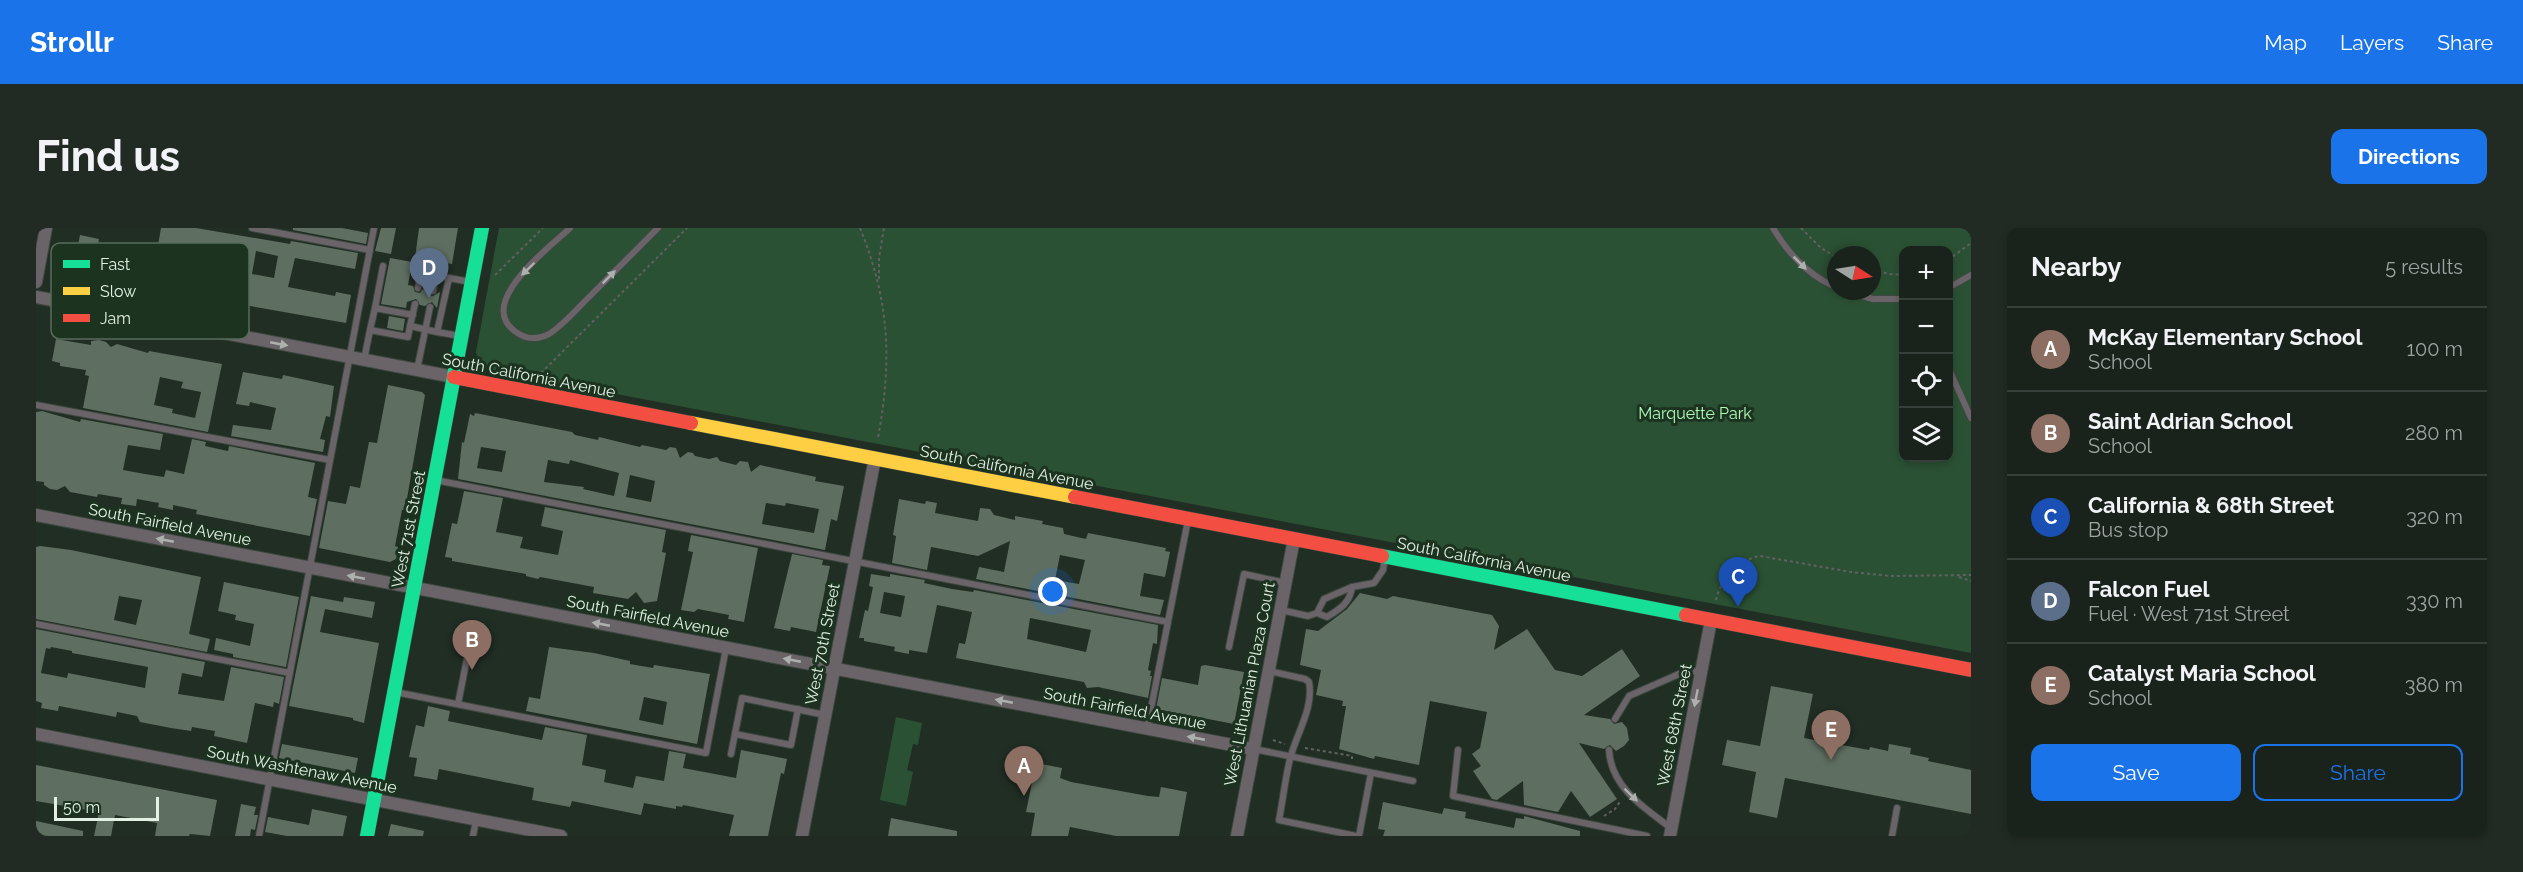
<!DOCTYPE html>
<html lang="en">
<head>
<meta charset="utf-8">
<style>
	:root { --surface:#19221b; --page:#222a24; --text:#f1f3f6; --muted:#9fa4a3; --line:#373f3a; --accent:#1a73e8 }
	body { margin:0; font-family:Raleway,sans-serif; background:var(--page); color:var(--text) }
	.controls { position:absolute; right:18px; top:18px; display:grid; overflow:hidden; border-radius:12px; box-shadow:0 3px 9px #0003 }
	.controls button { width:54px; height:54px; display:grid; place-items:center; padding:0; border:0; border-bottom:2px solid var(--line); background:var(--surface); color:var(--text); font:30px sans-serif }
	.compass { position:absolute; left:1791px; top:18px; width:54px; height:54px; border-radius:50%; background:var(--surface); box-shadow:0 3px 9px #0003; rotate:102deg }
	.scale { position:absolute; left:18px; bottom:15px; width:105px; box-sizing:border-box; padding-left:6px; border:3px solid #e2f0e4; border-top:0; font-size:16px; line-height:21px; white-space:nowrap; color:#e2f0e4; -webkit-text-stroke:4px #1c3320; paint-order:stroke }
	.you { position:absolute; left:1017px; top:364px; width:21px; height:21px; margin:-15px; border:4px solid #fff; border-radius:50%; background:#1a73e8; box-shadow:0 0 0 9px #1a73e833 }
	.badge { display:grid; place-items:center; width:39px; height:39px; border-radius:50%; background:var(--accent); color:#fff; font-size:20px; font-weight:700 }
	.pin { position:absolute; translate:-50% -50px; filter:drop-shadow(0 2px 3px #0008) }
	.pin::after { content:''; position:absolute; top:32px; width:21px; height:18px; background:inherit; clip-path:polygon(0 0,100% 0,50% 100%) }
	.list { margin:0; padding:0; list-style:none }
	h2 { display:flex; justify-content:space-between; align-items:center; height:78px; margin:0; padding:0 24px; font-size:26px }
	h2 small { font-size:20px; font-weight:400; color:var(--muted) }
	.list li { display:grid; grid-template-columns:39px 1fr auto; gap:18px; align-items:center; box-sizing:border-box; height:84px; padding:0 24px; border-top:2px solid var(--line) }
	.list b { display:block; font-size:22px; white-space:nowrap }
	.list p { margin:0; font-size:20px; white-space:nowrap; color:var(--muted) }
	.list em { font-size:20px; font-style:normal; color:var(--muted) }
	.actions { display:flex; gap:12px; padding:18px 24px }
	.actions a { flex:1; padding:14px 0; border:2px solid var(--accent); border-radius:12px; text-align:center; font-size:21px; color:var(--accent) }
	.actions .main { background:var(--accent); color:#fff }
	.icon { flex:none; width:33px; height:33px; fill:none; stroke:currentColor; stroke-width:2; stroke-linecap:round; stroke-linejoin:round }
	.map { position:relative; flex:none; width:1935px; height:608px; overflow:hidden; border-radius:12px }
	header { display:flex; align-items:center; gap:36px; box-sizing:border-box; height:84px; padding:0 30px; background:var(--accent); color:#fff }
	header strong { font-size:28px }
	nav { display:flex; gap:33px; margin-inline-start:auto; font-size:21px }
	.intro { display:flex; align-items:center; justify-content:space-between; box-sizing:border-box; height:144px; padding:0 36px }
	h1 { margin:0; font-size:42px }
	.button { padding:15px 27px; border-radius:12px; background:var(--accent); color:#fff; font-size:21px; font-weight:700 }
	main { display:flex; gap:36px; padding:0 36px }
	aside { flex:1; background:var(--surface); border-radius:12px; box-shadow:0 3px 9px #0003 }
	.map>svg:first-child { display:block }
</style>
</head>
<body>
<header>
<strong>Strollr</strong>
<nav><a>Map</a><a>Layers</a><a>Share</a></nav>
</header>
<div class="intro"><h1>Find us</h1><a class="button">Directions</a></div>
<main>
<div class="map">
<svg width="1935" height="608" viewBox="0 0 1935 608">
	<rect width="100%" height="100%" fill="#212e24"/>
	<g fill="#2b5134" fill-rule="evenodd">
		<path d="M463 0H1935V425L450 141 444 138 440 124ZM1868 22H1912V230H1868ZM1800 27H1836V63H1800Z"/>
		<path d="M860 489 886 495 882 517 877 516 871 542 877 544 870 578 844 572Z"/>
	</g>
	<g fill="#5e6e60" fill-rule="evenodd">
		<path d="M125 0H160L254 16 255 13 322 25 319 41 259 30 252 59 299 68 300 64 315 67 310 95 112 60 37 43 44 7 63 11 62 16 96 21 120 29ZM182 15 205 20 200 46 177 41ZM220 23 242 28 238 50 216 46Z"/>
		<path d="M257 0H306L332 5 330 16 257 2Z"/>
		<path d="M345 0H360L355 26 339 23Z"/>
		<path d="M383 0H422L416 36 379 30Z"/>
		<path d="M354 30 376 34 372 57 377 58 379 64 384 65 387 61 392 62 393 67 397 68 404 64 401 80 396 74 389 78 384 77 380 71 371 74 370 80 345 76Z"/>
		<path d="M353 88 369 91 367 103 351 100Z"/>
		<path d="M20 111 55 117V113L63 112 70 114 75 119 81 116 112 125 113 123 186 136 172 204 47 180 53 148 49 147 50 142 24 138V135L16 133ZM124 149 147 154 145 160 165 164 159 190 136 185 137 181 118 177Z"/>
		<path d="M207 144 246 151 247 147 298 158 294 189 290 188 284 211 289 212 287 224 195 208 197 197 235 202 240 180 214 174 213 178 200 176Z"/>
		<path d="M352 157 386 164 389 167 369 282H366L359 318 362 319 360 331 354 334 283 320 292 273 310 276 314 258 324 260 333 214 341 215Z"/>
		<path d="M6 183 44 194 45 191 127 206 124 222 92 217 87 242 109 246 128 249 130 242 148 246 156 211 170 214 169 218 192 223 193 218 279 235 272 269 281 271 274 308 160 286 161 282 137 277V282L122 279 123 275 101 271 100 278 85 276 86 270 62 266 61 269 34 264 29 258 21 262 14 261 8 257V254L0 253V184Z"/>
		<path d="M439 185 536 204 539 207 562 212 563 209 604 219 606 217 630 222 634 219 640 220 644 230 652 224 657 225 659 228 673 231 681 229 684 233 700 237 704 233 712 234 715 244 724 237 780 249 779 253 808 258 801 293 795 291 789 322 422 251 426 214 428 215 434 186 438 188ZM445 219 470 223 466 244 441 240ZM512 232 533 236 534 232 583 245 578 268 547 261 548 259 508 254ZM594 247 619 253 615 274 590 269ZM730 275 749 278 750 275 783 281 778 305 726 296Z"/>
		<path d="M428 263 467 270 460 304 487 309 484 320 522 327 527 303 505 298 509 279 630 302 626 324 630 325 621 373 608 375 600 364 592 371 557 365 558 359 504 349 502 351 490 348V346L416 333V330L409 329 416 295 421 296Z"/>
		<path d="M863 271 889 276 890 273 901 275 899 285 942 293 944 280 954 281 958 287 979 292V288L1007 293 1006 296 1027 300 1028 306 1050 311 1052 305 1130 320 1129 323 1134 324 1129 349 1108 345 1104 368 1128 372 1124 387 940 351 943 339 968 344 974 313 942 328 895 319 891 342 856 335 860 308 857 307ZM1024 327 1049 332 1043 356 1019 352Z"/>
		<path d="M655 307 722 320 708 394 692 391 693 387 662 381 658 384 645 382 657 324 652 323Z"/>
		<path d="M4 318 35 322 165 349 153 406 174 411 171 424 0 391V319ZM83 368 106 372 100 397 78 392Z"/>
		<path d="M756 326 787 332 786 337 794 338 780 404 755 399 754 403 738 400Z"/>
		<path d="M835 346 854 349V346L889 352 888 355 916 361 937 364 938 362 1122 397 1121 416 1117 415 1112 442 1115 443 1114 448H1116L1112 470 1062 459 1051 460 1048 454 920 430 923 415 929 416 936 384 901 377 891 425 873 422V426L858 423 859 419 828 413V410H823L829 382 832 383 837 359 833 358ZM848 364 869 368 865 389 844 385ZM994 390 1055 402 1050 424 991 411Z"/>
		<path d="M188 354 263 369 250 439 197 429V426L178 422 180 410 214 418 218 396 199 392 200 387 182 383Z"/>
		<path d="M1324 365 1351 371 1357 368 1456 387 1463 398 1458 422 1491 401 1519 442 1546 448 1586 421 1604 448 1548 487 1574 491 1578 496 1586 494 1591 500 1593 512 1588 518 1580 523 1574 517 1568 521 1543 515 1581 571 1554 589 1535 563 1522 584 1488 577 1487 553 1461 572 1456 571 1437 543 1445 538 1436 526 1444 520 1451 484 1394 473 1383 537 1339 528 1338 531 1303 521 1310 478H1306L1307 473 1280 467 1285 442 1264 437 1270 401 1282 403 1311 381Z"/>
		<path d="M275 368 307 374 308 369 339 374 336 390 289 381 284 404 343 415 328 495 317 492V490L253 478Z"/>
		<path d="M0 401 169 434 166 449 146 445 142 466 188 473 195 439 248 449 243 476 238 474 237 479 219 475 211 515 178 508 179 503 156 499 155 503 135 500 104 494 101 488 81 484 80 489 23 478 22 483 5 480 6 475 0 473ZM15 419 36 423V425L112 439 109 460 32 445 31 450 5 445 10 420 14 421Z"/>
		<path d="M513 419 558 425 594 433V436L617 440 618 437 674 446 661 516 490 483 493 469 504 471ZM608 469 631 474 627 497 603 492Z"/>
		<path d="M1169 437 1208 444 1198 496 1120 481 1126 450 1162 457 1165 438Z"/>
		<path d="M1735 458 1777 466 1768 510 1833 522 1834 519 1852 523 1853 516 1875 520 1874 526 1893 530 1892 533 1935 542V586L1749 550 1741 590 1713 584 1720 544 1686 537 1691 512 1724 518Z"/>
		<path d="M392 478 414 483 412 493 506 512 509 499 551 507 546 537 570 542 568 554 597 560 600 548 628 553 633 523 650 526 647 540 700 550 705 522 751 531 748 546 745 545 732 608H693L698 587 647 577 646 579 640 578V581L608 575 605 587 536 573 534 579 496 572 498 560 403 541 401 552 378 548 381 530 373 529 380 497 388 499Z"/>
		<path d="M246 516 322 530 319 545 243 530Z"/>
		<path d="M1000 535 1026 540 1024 550 1035 554 1112 568 1123 569 1125 559 1151 564 1143 608H1080L1034 599 1032 608H995L999 585 990 584Z"/>
		<path d="M0 537 181 572 174 608 154 606 153 608H119L121 595 79 587 75 608H58L63 584 0 573Z"/>
		<path d="M1347 574 1406 586 1408 580 1430 584 1429 590 1478 600 1480 590 1488 591V588L1544 603V608H1347L1349 602 1342 601Z"/>
		<path d="M205 576 220 579 218 587H222L219 602 215 601 214 608H199Z"/>
		<path d="M276 581 311 588 307 608H251L229 604 232 589 273 597Z"/>
		<path d="M855 590 921 603V608H852Z"/>
		<path d="M0 593 47 603V608H0Z"/>
		<path d="M355 596 388 603 387 608H352Z"/>
	</g>
	<g fill="none" stroke-linecap="round" stroke-linejoin="round">
		<defs>
			<g id="lane">
				<path d="M216 0 334 22"/>
				<path d="M534 0C512 21 435 78 483 106 493 112 503 111 513 106 527 97 539 83 550 72 574 48 598 24 622 0"/>
				<path d="M1737 0C1752 25 1773 48 1800 59"/>
				<path d="M382 60 385 45 435 54"/>
				<path d="M1912 60 1935 47"/>
				<path d="M397 63 400 47"/>
				<path d="M1809 63 1837 71H1868"/>
				<path d="M379 76 374 98 401 104 413 50"/>
				<path d="M339 80 347 38"/>
				<path d="M334 102 339 80 377 87"/>
				<path d="M401 104 424 108"/>
				<path d="M328 132 334 102 372 109 374 98"/>
				<path d="M1912 139 1935 190"/>
				<path d="M381 142 394 79"/>
				<path d="M0 177 294 232"/>
				<path d="M399 252 1132 394"/>
				<path d="M1245 382 1272 388 1281 385 1288 371 1316 359 1338 355 1347 342 1349 330"/>
				<path d="M1281 385 1291 389C1304 381 1314 375 1316 359"/>
				<path d="M0 396 254 445"/>
				<path d="M1193 419 1208 346 1250 355"/>
				<path d="M1233 443 1269 451 1273 454C1278 481 1260 506 1254 531 1249 551 1247 572 1243 592L1320 608"/>
				<path d="M359 464 670 525 690 420"/>
				<path d="M422 476 434 415"/>
				<path d="M1579 491 1593 468 1643 446 1665 442"/>
				<path d="M1111 501 1152 292"/>
				<path d="M699 506 755 517 762 481"/>
				<path d="M1218 521 1377 553"/>
				<path d="M1422 522 1417 568 1611 608"/>
				<path d="M1573 522C1575 559 1607 579 1635 600"/>
				<path d="M695 526 706 470 789 487"/>
				<path d="M223 608 338 0"/>
				<path d="M437 608 440 592"/>
				<path d="M1323 608 1335 545"/>
				<path d="M1856 608 1861 580"/>
			</g>
			<g id="street">
				<path d="M0 54 10 0"/>
				<path d="M0 69 418 149"/>
				<path d="M0 287 1217 521"/>
				<path d="M0 506 525 608"/>
				<path d="M766 608 839 230"/>
				<path d="M1201 608 1258 311"/>
				<path d="M1634 608 1675 392"/>
			</g>
			<g id="fast">
				<path d="M1346 328 1650 387"/>
				<path d="M331 608 446 0"/>
			</g>
			<path id="slow" d="M655 195 1039 269"/>
			<g id="jam">
				<path d="M418 149 655 195"/>
				<path d="M1039 269 1346 328"/>
				<path d="M1650 387 1935 442"/>
			</g>
		</defs>
		<use href="#lane" stroke="#3d4840" stroke-width="8"/>
		<use href="#street" stroke="#3d4840" stroke-width="14"/>
		<use href="#fast" stroke="#3d4840" stroke-width="15"/>
		<use href="#slow" stroke="#3d4840" stroke-width="15"/>
		<use href="#jam" stroke="#3d4840" stroke-width="15"/>
		<g stroke="#606160" stroke-width="2" stroke-dasharray="3 3" stroke-linecap="butt">
			<path d="M824 0C854 75 856 132 842 210"/>
			<path d="M1765 0 1785 20 1800 29"/>
			<path d="M1912 32 1935 15"/>
			<path d="M1836 42 1854 46 1868 47"/>
			<path d="M459 47 507 0"/>
			<path d="M843 51V30L848 0"/>
			<path d="M505 145 651 0"/>
			<path d="M1923 349 1935 353"/>
			<path d="M1680 372C1684 352 1704 331 1724 328L1815 344 1855 348 1935 347"/>
			<path d="M1237 512 1249 516"/>
			<path d="M1269 520 1316 528V531"/>
			<path d="M1568 588 1579 581 1585 572"/>
		</g>
		<use href="#lane" stroke="#6a6469" stroke-width="6"/>
		<use href="#street" stroke="#6a6469" stroke-width="12"/>
		<use href="#fast" stroke="#16e098" stroke-width="14"/>
		<use href="#slow" stroke="#ffcf43" stroke-width="14"/>
		<use href="#jam" stroke="#f24e42" stroke-width="14"/>
	</g>
	<defs><path id="oneway-solid" d="M-6-.8H1V-3.2L6.5 0L1 3.2V.8H-6Z" transform="scale(1.5)"/></defs>
	<g fill="#acb1ad">
		<use href="#oneway-solid" transform="translate(1764 35) rotate(45)"/>
		<use href="#oneway-solid" transform="translate(492 41) rotate(136)"/>
		<use href="#oneway-solid" transform="translate(573 49) rotate(-45)"/>
		<use href="#oneway-solid" transform="translate(243 116) rotate(11)"/>
		<use href="#oneway-solid" transform="translate(129 312) rotate(-169)"/>
		<use href="#oneway-solid" transform="translate(320 349) rotate(-169)"/>
		<use href="#oneway-solid" transform="translate(565 396) rotate(-169)"/>
		<use href="#oneway-solid" transform="translate(756 432) rotate(-169)"/>
		<use href="#oneway-solid" transform="translate(1660 470) rotate(101)"/>
		<use href="#oneway-solid" transform="translate(968 473) rotate(-169)"/>
		<use href="#oneway-solid" transform="translate(1160 510) rotate(-169)"/>
		<use href="#oneway-solid" transform="translate(1595 567) rotate(44)"/>
	</g>
	<g text-anchor="middle" stroke-width="6" stroke-linejoin="round" paint-order="stroke">
		<g font-size="16" fill="#e2f0e4" stroke="#1c3320">
			<text transform="translate(493 147) rotate(11)" y="6">South California Avenue</text>
			<text transform="translate(971 239) rotate(11)" y="6">South California Avenue</text>
			<text transform="translate(134 296) rotate(11)" y="6">South Fairfield Avenue</text>
			<text transform="translate(372 301) rotate(-79)" y="6">West 71st Street</text>
			<text transform="translate(1448 331) rotate(11)" y="6">South California Avenue</text>
			<text transform="translate(612 388) rotate(11)" y="6">South Fairfield Avenue</text>
			<text transform="translate(786 416) rotate(-79)" y="6">West 70th Street</text>
			<text transform="translate(1213 456) rotate(-79)" y="6">West Lithuanian Plaza Court</text>
			<text transform="translate(1089 480) rotate(11)" y="6">South Fairfield Avenue</text>
			<text transform="translate(1638 497) rotate(-79)" y="6">West 68th Street</text>
			<text transform="translate(266 541) rotate(11)" y="6">South Washtenaw Avenue</text>
		</g>
		<g font-size="16" fill="#adfabb" stroke="#1c3320">
			<text x="1659" y="191">Marquette Park</text>
		</g>
	</g>
	<rect x="15" y="15" width="198" height="96" rx="9" fill="#1c3320" stroke="#576c5b" stroke-width="1.5"/>
	<rect x="27" y="32" width="27" height="8" fill="#16e098"/>
	<rect x="27" y="59" width="27" height="8" fill="#ffcf43"/>
	<rect x="27" y="86" width="27" height="8" fill="#f24e42"/>
	<g font-size="16" fill="#e2f0e4">
		<text x="64" y="42">Fast</text>
		<text x="64" y="69">Slow</text>
		<text x="64" y="96">Jam</text>
	</g>
</svg>
<div class="controls">
<button>+</button>
<button>−</button>
<button><svg class="icon" aria-label="locate" viewBox="0 0 24 24"><circle cx="12" cy="12" r="6"/><path d="M12 2v4M12 18v4M2 12h4M18 12h4"/></svg></button>
<button><svg class="icon" aria-label="layers" viewBox="0 0 24 24"><path d="M12 4l9 5-9 5-9-5zM3 14l9 5 9-5"/></svg></button>
</div>
<svg class="compass" viewBox="-18 -18 36 36"><path d="M0-13l5 13h-10z" fill="#e53935"/><path d="M0 13l5-13h-10z" fill="#9fa4a3"/></svg>
<div class="scale">50 m</div>
<div class="you"></div>
<div class="pin badge" style="left:988px;top:568px;background:#8d6e63">A</div>
<div class="pin badge" style="left:436px;top:442px;background:#8d6e63">B</div>
<div class="pin badge" style="left:1702px;top:379px;background:#1a4fb4">C</div>
<div class="pin badge" style="left:393px;top:70px;background:#5c6f8a">D</div>
<div class="pin badge" style="left:1795px;top:532px;background:#8d6e63">E</div>
</div>
<aside>
<h2>Nearby<small>5 results</small></h2>
<ul class="list">
<li><span class="badge" style="background:#8d6e63">A</span><div><b>McKay Elementary School</b><p>School</p></div><em>100 m</em></li>
<li><span class="badge" style="background:#8d6e63">B</span><div><b>Saint Adrian School</b><p>School</p></div><em>280 m</em></li>
<li><span class="badge" style="background:#1a4fb4">C</span><div><b>California &amp; 68th Street</b><p>Bus stop</p></div><em>320 m</em></li>
<li><span class="badge" style="background:#5c6f8a">D</span><div><b>Falcon Fuel</b><p>Fuel · West 71st Street</p></div><em>330 m</em></li>
<li><span class="badge" style="background:#8d6e63">E</span><div><b>Catalyst Maria School</b><p>School</p></div><em>380 m</em></li>
</ul>
<div class="actions"><a class="main">Save</a><a>Share</a></div>
</aside>
</main>
</body>
</html>
